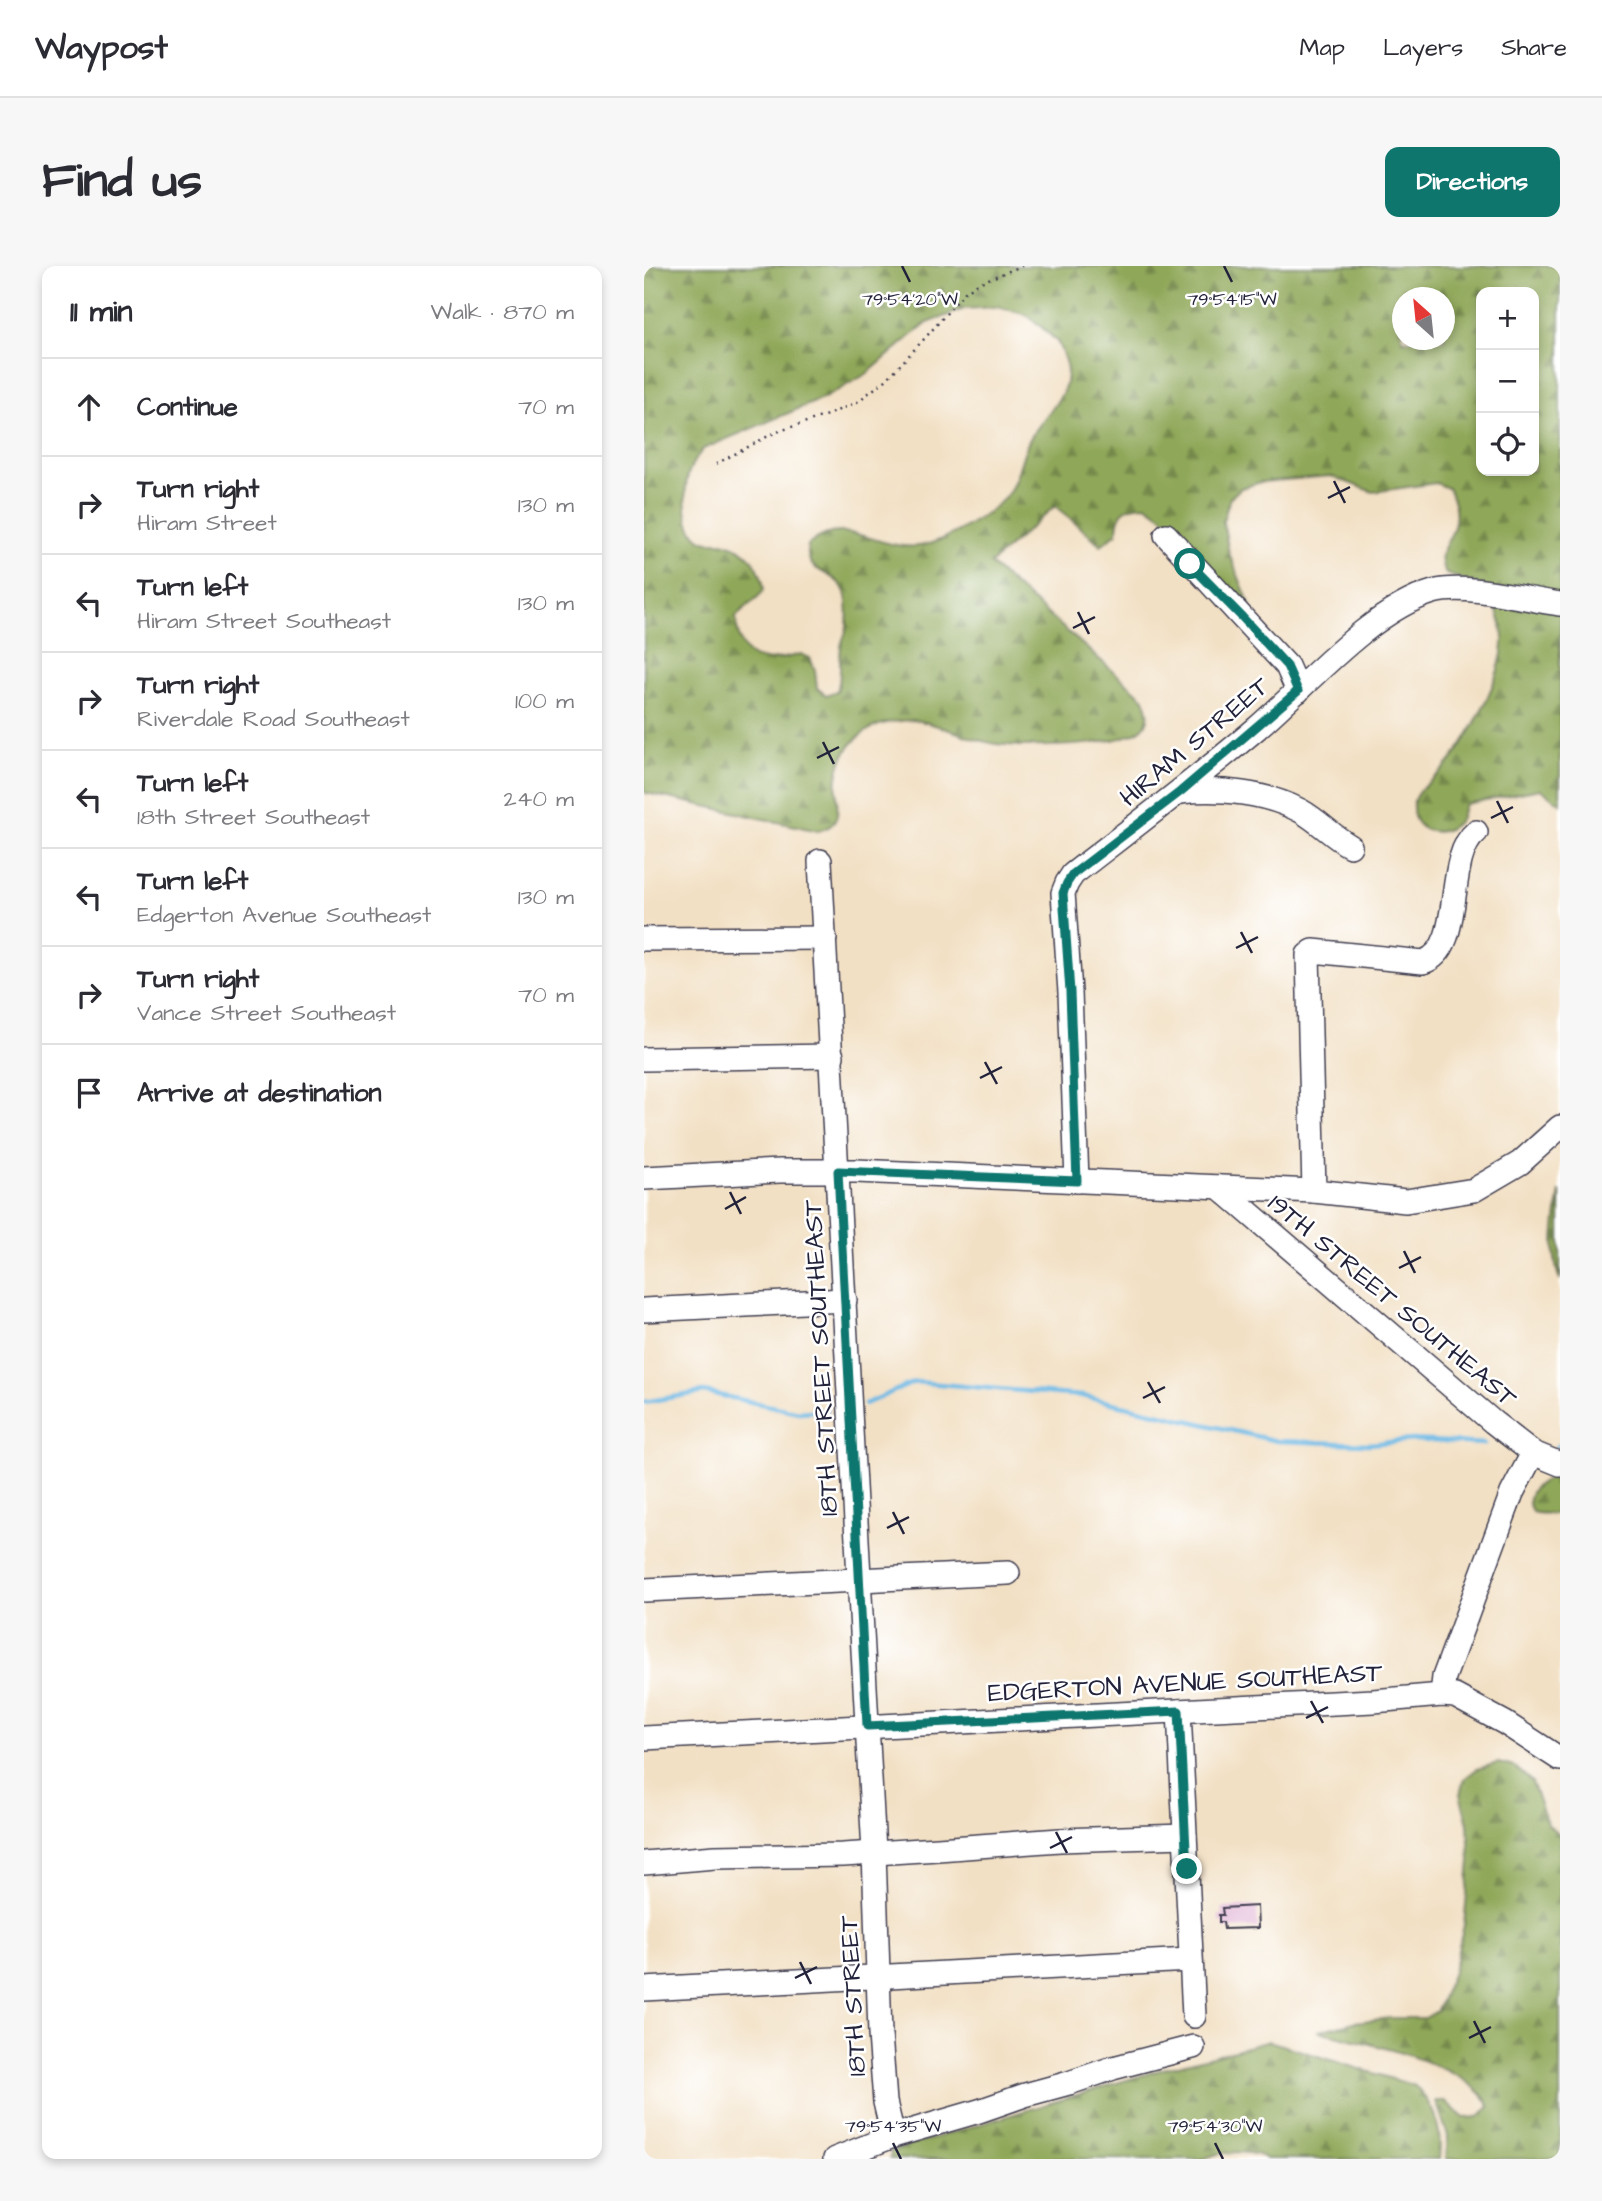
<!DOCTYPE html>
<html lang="en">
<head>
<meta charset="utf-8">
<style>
	:root { --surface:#fff; --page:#f7f7f7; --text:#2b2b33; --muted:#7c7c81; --line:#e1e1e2; --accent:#0f766e }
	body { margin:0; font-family:"Architects Daughter",sans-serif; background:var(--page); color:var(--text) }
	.controls { position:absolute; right:21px; top:21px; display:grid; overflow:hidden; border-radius:14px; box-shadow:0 4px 10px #0003 }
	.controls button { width:63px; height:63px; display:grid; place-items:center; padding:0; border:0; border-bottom:2px solid var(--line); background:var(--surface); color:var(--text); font:35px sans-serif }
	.compass { position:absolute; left:748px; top:21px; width:63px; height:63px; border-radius:50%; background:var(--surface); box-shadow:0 4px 10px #0003; rotate:333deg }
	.stop { position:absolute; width:21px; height:21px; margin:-16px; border:5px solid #0f766e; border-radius:50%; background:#fff }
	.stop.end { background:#0f766e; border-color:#fff; box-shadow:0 2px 7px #0008 }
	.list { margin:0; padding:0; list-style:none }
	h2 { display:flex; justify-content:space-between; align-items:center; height:91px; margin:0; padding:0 28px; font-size:30px }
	h2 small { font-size:23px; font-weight:400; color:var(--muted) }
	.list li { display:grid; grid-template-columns:46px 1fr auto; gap:21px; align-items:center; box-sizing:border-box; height:98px; padding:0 28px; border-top:2px solid var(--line) }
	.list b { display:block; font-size:26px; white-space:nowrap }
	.list p { margin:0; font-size:23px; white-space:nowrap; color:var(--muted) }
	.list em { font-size:23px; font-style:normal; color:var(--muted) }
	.icon { flex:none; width:38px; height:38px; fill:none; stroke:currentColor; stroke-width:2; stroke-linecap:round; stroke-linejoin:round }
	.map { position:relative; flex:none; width:916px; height:1893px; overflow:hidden; border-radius:14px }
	header { display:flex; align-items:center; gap:42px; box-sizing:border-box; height:98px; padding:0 35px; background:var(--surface); border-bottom:2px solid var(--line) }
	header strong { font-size:33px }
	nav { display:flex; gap:38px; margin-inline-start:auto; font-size:24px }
	.intro { display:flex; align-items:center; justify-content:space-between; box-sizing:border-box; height:168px; padding:0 42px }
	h1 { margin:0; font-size:49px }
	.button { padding:18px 32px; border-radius:14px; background:var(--accent); color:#fff; font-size:24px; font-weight:700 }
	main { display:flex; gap:42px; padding:0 42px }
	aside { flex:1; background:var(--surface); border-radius:14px; box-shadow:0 4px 10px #0003 }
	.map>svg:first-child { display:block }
</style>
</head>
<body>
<header>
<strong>Waypost</strong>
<nav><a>Map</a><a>Layers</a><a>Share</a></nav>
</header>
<div class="intro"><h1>Find us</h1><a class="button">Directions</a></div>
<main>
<aside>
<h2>11 min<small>Walk · 870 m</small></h2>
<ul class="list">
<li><svg class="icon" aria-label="ahead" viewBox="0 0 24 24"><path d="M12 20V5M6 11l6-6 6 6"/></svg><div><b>Continue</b></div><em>70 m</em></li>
<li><svg class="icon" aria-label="right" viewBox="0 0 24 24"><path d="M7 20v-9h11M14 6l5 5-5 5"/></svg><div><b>Turn right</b><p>Hiram Street</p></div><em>130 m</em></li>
<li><svg class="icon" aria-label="left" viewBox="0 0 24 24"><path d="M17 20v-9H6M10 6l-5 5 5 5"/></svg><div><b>Turn left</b><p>Hiram Street Southeast</p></div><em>130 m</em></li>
<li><svg class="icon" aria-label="right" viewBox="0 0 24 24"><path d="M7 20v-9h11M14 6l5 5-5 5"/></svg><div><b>Turn right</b><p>Riverdale Road Southeast</p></div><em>100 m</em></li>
<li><svg class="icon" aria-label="left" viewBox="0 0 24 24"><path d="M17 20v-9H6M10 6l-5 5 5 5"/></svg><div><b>Turn left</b><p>18th Street Southeast</p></div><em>240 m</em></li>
<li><svg class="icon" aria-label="left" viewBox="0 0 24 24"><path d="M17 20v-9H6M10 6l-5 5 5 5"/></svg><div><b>Turn left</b><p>Edgerton Avenue Southeast</p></div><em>130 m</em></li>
<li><svg class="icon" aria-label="right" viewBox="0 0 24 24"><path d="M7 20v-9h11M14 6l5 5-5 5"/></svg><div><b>Turn right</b><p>Vance Street Southeast</p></div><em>70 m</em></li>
<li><svg class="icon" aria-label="arrive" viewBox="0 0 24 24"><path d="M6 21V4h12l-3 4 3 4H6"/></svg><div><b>Arrive at destination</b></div></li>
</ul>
</aside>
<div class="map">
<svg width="916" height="1893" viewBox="0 0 916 1893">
	<defs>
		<pattern id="forest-firs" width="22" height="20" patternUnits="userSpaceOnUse" patternTransform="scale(1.75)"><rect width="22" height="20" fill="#8fa759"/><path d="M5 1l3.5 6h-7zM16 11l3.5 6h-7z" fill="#74884b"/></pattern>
	</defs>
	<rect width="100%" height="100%" fill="#fff"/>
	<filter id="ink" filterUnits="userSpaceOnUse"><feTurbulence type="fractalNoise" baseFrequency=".0143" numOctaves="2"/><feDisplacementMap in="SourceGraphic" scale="14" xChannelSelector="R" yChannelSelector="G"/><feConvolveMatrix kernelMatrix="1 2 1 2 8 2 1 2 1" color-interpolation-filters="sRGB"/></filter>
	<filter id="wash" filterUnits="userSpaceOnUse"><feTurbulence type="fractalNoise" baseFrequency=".00686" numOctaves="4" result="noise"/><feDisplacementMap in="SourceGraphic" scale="28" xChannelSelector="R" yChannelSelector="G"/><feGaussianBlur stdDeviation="1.57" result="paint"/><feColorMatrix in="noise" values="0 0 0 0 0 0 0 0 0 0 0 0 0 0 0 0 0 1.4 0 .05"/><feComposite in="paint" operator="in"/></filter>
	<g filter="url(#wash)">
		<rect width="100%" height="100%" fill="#f2e0c4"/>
		<g fill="url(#forest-firs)" stroke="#58644a" stroke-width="2" fill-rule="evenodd">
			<path d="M0 0H916V537L896 523 821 538C819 543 818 549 816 553 803 573 769 569 769 543 768 525 786 517 797 506 822 480 861 408 859 372 858 354 850 337 842 321L802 308C790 285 805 281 810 260 814 246 810 234 804 222L792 217 729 226 687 210 617 216 597 222 586 232 579 255 585 287 606 339 593 338 529 270 519 251 502 239C481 240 473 245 473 267L457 279 411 240 346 298 500 432C503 441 507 449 502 458 486 483 381 482 352 478 326 474 301 460 275 455 267 453 257 455 249 456 220 459 196 483 193 512 191 524 195 537 193 549 191 559 182 563 174 565L2 527 0 526ZM837 26H890V205H837ZM758 32H800V74H758ZM351 41C360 43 373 45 382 49 389 53 409 71 414 77 416 81 418 88 420 92 433 125 402 146 387 171 377 187 376 209 365 226 352 246 299 277 275 280 233 285 201 247 164 279 161 307 181 302 196 318 205 327 204 348 203 360 202 368 198 374 197 381 194 398 199 407 193 425L182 429 173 422 171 404 166 392 157 388C118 399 95 399 92 351 101 340 112 335 120 324 118 302 105 283 82 277 75 275 67 277 60 275 38 266 38 219 47 201 49 195 55 189 59 183L180 132 224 107 281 58 320 43Z"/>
			<path d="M916 925V1014C905 986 912 955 916 925Z"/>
			<path d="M906 1212 916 1214V1249C908 1246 897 1249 888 1246 879 1229 890 1219 906 1212Z"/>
			<path d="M854 1497 871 1501 888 1516 903 1557 916 1570V1893H802L804 1870 792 1835H801L820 1852 834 1851 846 1841C829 1799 716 1775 674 1765L710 1756 747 1752H781L793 1745 809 1706 820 1659 826 1595 824 1558 816 1528 820 1513 833 1503Z"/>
			<path d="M625 1775 771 1820C792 1842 798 1863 795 1893H622C609 1883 574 1885 560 1893H246L247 1885 519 1803Z"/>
		</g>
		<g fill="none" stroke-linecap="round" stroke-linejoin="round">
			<g stroke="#6ab8e4" stroke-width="4.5">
				<path d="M0 1136 60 1126 155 1146 183 1144"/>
				<path d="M221 1138 271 1116 438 1130 633 1175 724 1178 769 1174 840 1178"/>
				<path d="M913 1180H916"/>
			</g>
		</g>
		<g id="blocks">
			<path fill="#deabd1" d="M613 1640 614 1662 580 1663 579 1656H575V1649H579L578 1642Z"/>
		</g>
	</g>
	<g filter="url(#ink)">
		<use href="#blocks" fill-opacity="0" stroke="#413e50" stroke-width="2"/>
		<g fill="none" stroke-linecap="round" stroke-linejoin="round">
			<defs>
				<g id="minor">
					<path d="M522 269 643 400 654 425"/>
					<path d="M536 526C576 522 621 526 657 545 675 555 688 570 706 580"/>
					<path d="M176 595 230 1586 236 1768 241 1836 249 1870"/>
					<path d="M0 673 181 672"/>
					<path d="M0 793 188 790"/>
					<path d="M0 912 136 905H212L670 925 762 935 830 924 876 897 916 861"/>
					<path d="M433 915 426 726 419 627 423 617 429 608C491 560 553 513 613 462 663 419 727 344 789 326 822 317 880 333 916 338"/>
					<path d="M575 921 849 1156 889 1187 916 1198"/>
					<path d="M670 925 664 689 669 685 779 696C822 683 799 593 832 566"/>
					<path d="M0 1044 201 1034"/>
					<path d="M0 1324 364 1307"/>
					<path d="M798 1429 800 1411 868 1227 889 1187"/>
					<path d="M535 1445 550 1750"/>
					<path d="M0 1472 729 1435 798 1429 811 1430 861 1457 916 1493"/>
					<path d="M0 1597 71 1591 199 1589 294 1583 416 1574 541 1570"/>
					<path d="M0 1723 546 1694"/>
					<path d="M191 1893 249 1870 335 1845 381 1829 425 1817 469 1802 549 1781"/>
				</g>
			</defs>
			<use href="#minor" stroke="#413e50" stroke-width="26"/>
			<path stroke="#413e50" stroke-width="2.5" stroke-dasharray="2 5" stroke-linecap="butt" d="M72 198 130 167 186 148 213 136 242 114 282 71 321 26 334 17 378 0"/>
			<use href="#minor" stroke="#fff" stroke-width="23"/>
		</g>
	</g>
	<g fill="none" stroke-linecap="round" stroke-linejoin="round" filter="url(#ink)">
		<path stroke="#0f766e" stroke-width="9" d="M543 1603 535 1445 223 1460 194 905 433 915 426 726 419 627 423 617 429 608 536 526 654 425 643 400 598 351 546 298"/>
	</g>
	<path fill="none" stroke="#22223b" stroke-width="2.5" d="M258 0 266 16M580 0 588 16M690 215 701 237M684 232 706 221M434 346 445 368M429 362 451 351M179 476 190 498M173 492 195 481M853 535 864 557M847 552 869 541M597 666 608 687M592 682 614 671M341 796 353 818M336 812 358 801M86 926 97 948M81 943 102 931M760 985 771 1007M755 1002 777 991M504 1116 516 1137M499 1132 521 1121M249 1246 260 1268M243 1262 265 1251M667 1435 679 1457M662 1452 684 1441M412 1566 423 1587M406 1582 428 1571M156 1696 167 1718M151 1712 173 1701M830 1755 841 1777M825 1772 847 1761M249 1877 257 1893M571 1877 579 1893"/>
	<g text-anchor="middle" stroke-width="5" stroke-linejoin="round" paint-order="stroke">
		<g font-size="26" fill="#22223b" stroke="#fff">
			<text transform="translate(550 475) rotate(-40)" y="9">HIRAM STREET</text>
			<text transform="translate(749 1034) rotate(40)" y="9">19TH STREET SOUTHEAST</text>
			<text transform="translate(176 1092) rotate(-93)" y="9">18TH STREET SOUTHEAST</text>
			<text transform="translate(541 1416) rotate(-3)" y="9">EDGERTON AVENUE SOUTHEAST</text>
			<text transform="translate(208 1730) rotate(-93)" y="9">18TH STREET</text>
		</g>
	</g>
	<g font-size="18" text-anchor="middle" fill="#22223b" stroke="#fff" stroke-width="5" stroke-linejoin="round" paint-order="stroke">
		<text x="266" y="39">79°54'20"W</text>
		<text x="588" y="39">79°54'15"W</text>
		<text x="249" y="1866">79°54'35"W</text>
		<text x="571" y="1866">79°54'30"W</text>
	</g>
</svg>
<div class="controls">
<button>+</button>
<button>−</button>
<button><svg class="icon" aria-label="locate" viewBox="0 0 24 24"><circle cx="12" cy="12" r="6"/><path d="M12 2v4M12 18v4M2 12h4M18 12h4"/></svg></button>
</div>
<svg class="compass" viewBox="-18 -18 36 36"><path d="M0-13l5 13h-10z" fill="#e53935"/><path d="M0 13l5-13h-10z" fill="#7c7c81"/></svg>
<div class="stop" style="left:546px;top:298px"></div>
<div class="stop end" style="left:543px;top:1603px"></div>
</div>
</main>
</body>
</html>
